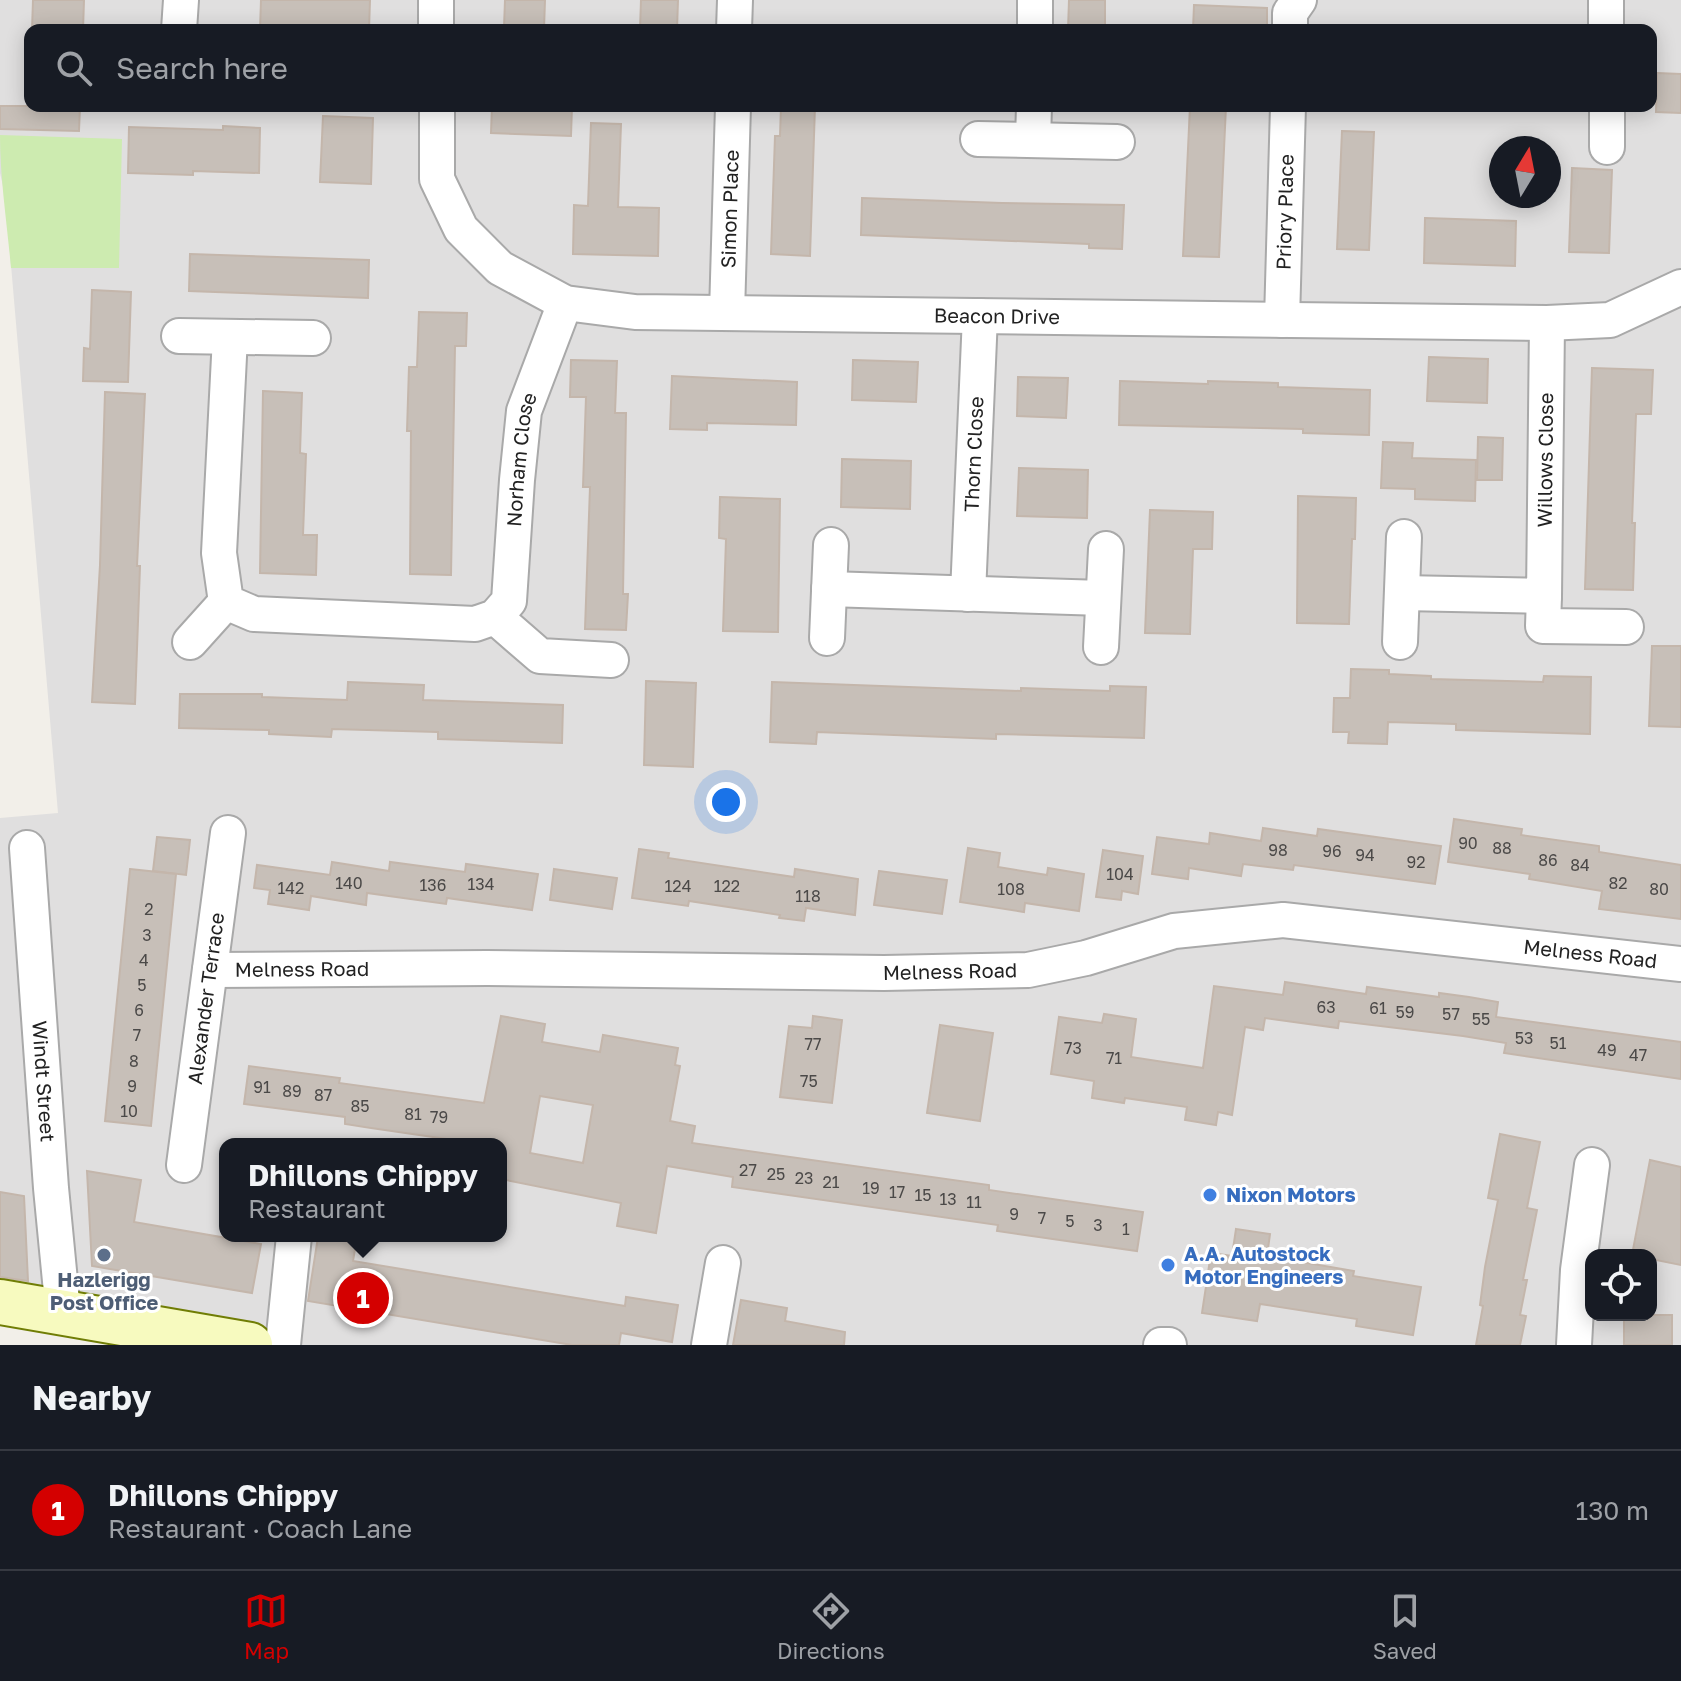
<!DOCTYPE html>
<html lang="en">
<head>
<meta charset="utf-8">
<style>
	:root { --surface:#171b24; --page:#20242c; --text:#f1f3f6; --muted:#9ea1a6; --line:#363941; --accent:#d40000 }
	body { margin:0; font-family:"Golos Text",sans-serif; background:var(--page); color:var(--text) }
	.controls { position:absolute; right:24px; bottom:24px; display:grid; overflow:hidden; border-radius:16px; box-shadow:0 4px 20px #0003 }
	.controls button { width:72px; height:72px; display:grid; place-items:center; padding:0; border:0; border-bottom:2px solid var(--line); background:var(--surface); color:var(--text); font:40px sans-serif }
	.compass { position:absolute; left:1489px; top:136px; width:72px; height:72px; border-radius:50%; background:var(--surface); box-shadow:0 4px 20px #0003; rotate:10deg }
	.you { position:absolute; left:726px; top:802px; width:28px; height:28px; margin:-20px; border:6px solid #fff; border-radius:50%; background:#1a73e8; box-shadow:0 0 0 12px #1a73e833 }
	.badge { display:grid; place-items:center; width:52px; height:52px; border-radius:50%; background:var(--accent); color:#fff; font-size:26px; font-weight:700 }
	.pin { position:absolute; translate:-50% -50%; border:4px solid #fff; box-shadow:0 2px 8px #0006 }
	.popup { position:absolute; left:219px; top:1138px; width:288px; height:104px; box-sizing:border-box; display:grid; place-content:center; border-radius:16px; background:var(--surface); filter:drop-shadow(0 2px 6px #0005); font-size:26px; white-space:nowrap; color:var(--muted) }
	.popup b { font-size:30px; color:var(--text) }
	.popup::after { content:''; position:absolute; left:50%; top:100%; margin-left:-16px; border:16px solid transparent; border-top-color:var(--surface) }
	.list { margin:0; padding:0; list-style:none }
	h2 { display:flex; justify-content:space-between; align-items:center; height:104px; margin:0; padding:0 32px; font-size:34px }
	h2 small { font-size:26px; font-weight:400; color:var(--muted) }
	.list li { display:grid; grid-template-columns:52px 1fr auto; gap:24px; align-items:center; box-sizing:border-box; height:120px; padding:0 32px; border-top:2px solid var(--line) }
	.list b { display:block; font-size:30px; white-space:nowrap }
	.list p { margin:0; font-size:26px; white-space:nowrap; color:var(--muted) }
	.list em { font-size:26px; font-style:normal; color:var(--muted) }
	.icon { flex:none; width:44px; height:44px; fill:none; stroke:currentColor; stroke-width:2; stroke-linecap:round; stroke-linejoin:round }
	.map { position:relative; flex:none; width:1681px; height:1345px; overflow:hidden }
	.search { position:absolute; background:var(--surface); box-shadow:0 4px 20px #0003; left:24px; right:24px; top:24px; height:88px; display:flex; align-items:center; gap:20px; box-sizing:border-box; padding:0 28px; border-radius:16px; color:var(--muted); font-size:30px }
	.sheet { height:224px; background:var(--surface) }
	nav { display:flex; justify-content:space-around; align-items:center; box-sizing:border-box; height:112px; border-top:2px solid var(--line); background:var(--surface); font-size:22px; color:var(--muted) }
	nav a { display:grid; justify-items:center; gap:4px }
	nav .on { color:var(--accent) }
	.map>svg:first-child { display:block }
</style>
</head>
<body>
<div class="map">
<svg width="1681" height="1345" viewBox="0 0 1681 1345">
	<rect width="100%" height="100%" fill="#f2efe9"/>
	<path fill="#e0dfdf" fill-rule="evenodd" d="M0 0H1681V1345H278L0 1295V818L58 813 5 195 0 173ZM30 30H1651V106H30ZM1501 148H1549V196H1501ZM225 1144H501V1236H225ZM1591 1255H1651V1315H1591Z"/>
	<path fill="#cdebb0" d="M0 135 122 139 119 268H11C7 223 0 179 0 135Z"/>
	<g fill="#c7bfb8" stroke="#c4b6ab" stroke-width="2" fill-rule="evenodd">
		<path d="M33 0H84L83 30H32Z"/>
		<path d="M261 0H370L369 30H260Z"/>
		<path d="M505 0H545L544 29 504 28Z"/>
		<path d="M641 0H678L677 30H640Z"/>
		<path d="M1069 0H1105V30H1068Z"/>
		<path d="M1194 5 1267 8V30H1193Z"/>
		<path d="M1657 73 1681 74V113L1656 112Z"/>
		<path d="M0 106H80L79 131 0 129Z"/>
		<path d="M492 106H572L571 136 491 133Z"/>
		<path d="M781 106H815L810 256 771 254 775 136H780Z"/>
		<path d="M1190 106H1226L1219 257 1183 256Z"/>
		<path d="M323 116 373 118 371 184 320 182Z"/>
		<path d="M591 123 621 124 618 207 659 208 658 256 573 254 574 205 588 206Z"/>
		<path d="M223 126 260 128 259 173 193 171V175L128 173 129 127 223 130Z"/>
		<path d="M1342 131 1374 132 1369 250 1337 249Z"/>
		<path d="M1572 168 1612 170 1609 253 1569 252Z"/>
		<path d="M862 198 1002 203 1124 205 1122 249 1089 248V244L861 235Z"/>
		<path d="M1425 218 1516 221 1515 266 1424 263Z"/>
		<path d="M190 254 369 260 368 298 189 291Z"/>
		<path d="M92 290 131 292 128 382 83 381 84 348 90 349Z"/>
		<path d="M419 312 467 313 466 346H455L451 575 410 574 411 431H407L409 367H417Z"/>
		<path d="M1429 357 1488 359 1487 403 1427 401Z"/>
		<path d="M571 360 617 361 615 413H626L623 594H628L626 630 585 629 590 487H583L586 397H570Z"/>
		<path d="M853 360 918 362 916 402 852 400Z"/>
		<path d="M1592 368 1653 370 1651 414H1636L1632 523H1635L1633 590 1585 589Z"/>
		<path d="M672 376 797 382 796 425 707 423V430L670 429Z"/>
		<path d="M1018 377 1068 378 1066 418 1017 416Z"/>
		<path d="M1120 381 1208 384V381L1278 383V387L1370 390 1369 435 1303 433V429L1119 425Z"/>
		<path d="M263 391 302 393 300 453 306 454 303 535H317L316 575 260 573Z"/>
		<path d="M105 392 145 394 137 566H140L135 704 92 702 100 565Z"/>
		<path d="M1478 437 1503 438 1502 480H1477Z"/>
		<path d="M1383 442 1413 443 1412 458 1476 460 1475 501 1415 499V489L1381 488Z"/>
		<path d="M842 459 911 461 910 509 841 507Z"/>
		<path d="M1019 468 1088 470 1087 518 1017 516Z"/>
		<path d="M1298 496 1356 498 1355 539H1352L1349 624 1297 623Z"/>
		<path d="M720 497 780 499 778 632 723 631 726 539 719 538Z"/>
		<path d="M1150 510 1213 512 1212 549H1193L1190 634 1145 633Z"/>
		<path d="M1652 646H1681V727L1649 726Z"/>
		<path d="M1351 669 1389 670V674L1431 676V679L1543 682 1544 676 1591 677 1590 734 1456 730V724L1388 722 1387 744 1348 743 1349 732H1333L1334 698H1350Z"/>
		<path d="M646 681 696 683 693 767 644 765Z"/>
		<path d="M348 682 424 685 423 700 563 705 562 743 438 739V732L332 729 331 737 269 734V730L179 728 180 694H262V697L347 700Z"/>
		<path d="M772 682 1021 691V688L1110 691V686L1146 687 1144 738 996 734V739L817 732 816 744 770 742Z"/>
		<path d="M1454 819 1522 829 1521 835 1599 846V852L1681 865V919L1599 909 1602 891 1529 879 1530 874 1448 862Z"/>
		<path d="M1263 828 1317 836 1318 829 1441 846 1435 884 1294 865 1293 870 1243 864 1241 876 1189 868 1188 879 1152 874 1157 837 1209 844 1210 833 1261 841Z"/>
		<path d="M157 837 190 840 186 875 153 871Z"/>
		<path d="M968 848 1000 853 998 867 1047 875 1048 868 1084 874 1079 911 1025 903 1024 912 960 902Z"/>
		<path d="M639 849 669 853 668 858 794 877 795 869 858 879 855 915 806 908 804 921 779 918 780 915 689 901 688 906 632 898Z"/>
		<path d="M1103 850 1143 856 1138 894 1122 891 1121 900 1096 897Z"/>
		<path d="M332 862 389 871 390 862 465 872 466 864 538 874 532 910 447 898 446 904 367 893 366 905 311 896 309 910 268 904 270 890 254 888 257 865 330 875Z"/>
		<path d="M130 869 176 874 151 1126 105 1121Z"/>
		<path d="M554 869 617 878 612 909 550 900Z"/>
		<path d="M879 871 947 880 942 914 874 905Z"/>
		<path d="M1285 982 1366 994 1367 987 1439 997V993L1469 997 1498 1002 1496 1017 1681 1042V1079L1504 1053 1506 1043 1463 1036 1339 1021 1338 1028 1265 1018 1263 1030 1245 1027 1232 1115 1218 1112 1216 1125 1185 1120 1187 1107 1125 1098 1124 1103 1092 1098 1094 1081 1051 1074 1059 1017 1102 1023 1104 1014 1136 1019 1131 1057 1203 1068 1214 986 1283 995Z"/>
		<path d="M501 1016 545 1024 542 1042 600 1052 603 1035 678 1048 675 1065 680 1066 670 1121 695 1126 692 1143 989 1185V1190L1143 1212 1137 1251 997 1231 998 1225 732 1187 733 1177 667 1166 656 1233 617 1226 621 1203 501 1179V1144H481L371 1128 345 1124V1117L244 1104 249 1066 340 1078 339 1083 484 1103ZM540 1096 593 1105 583 1163 530 1153Z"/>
		<path d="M813 1016 842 1020 832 1103 780 1097 789 1026 812 1028Z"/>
		<path d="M940 1025 993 1033 980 1121 927 1113Z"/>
		<path d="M1500 1134 1540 1142 1527 1208 1537 1210 1523 1280H1527L1520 1315 1526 1316 1520 1345H1476L1483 1306 1480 1305 1485 1267 1498 1200 1488 1198Z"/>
		<path d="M1650 1160 1681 1167V1265L1651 1259V1255H1632Z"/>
		<path d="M87 1171 141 1180 134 1222 261 1244 252 1293 92 1266Z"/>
		<path d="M0 1192 24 1196 28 1281 0 1277Z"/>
		<path d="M1236 1229 1270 1234 1267 1256 1354 1271 1353 1276 1421 1287 1413 1335 1356 1326 1357 1319 1260 1304 1257 1321 1202 1313 1211 1253 1232 1256Z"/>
		<path d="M318 1237 356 1243 353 1261 625 1306 626 1297 678 1305 672 1342 621 1333 619 1345H572L308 1301Z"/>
		<path d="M741 1300 787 1308 785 1321 845 1332 844 1345H733Z"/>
		<rect x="1624" y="1315" width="48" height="30"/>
	</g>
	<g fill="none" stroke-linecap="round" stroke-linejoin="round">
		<defs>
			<g id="street">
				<path d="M436 0V30"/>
				<path d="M1606 0V30"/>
				<path d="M179 30 181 0"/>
				<path d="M734 30 735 0"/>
				<path d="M1035 30V0"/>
				<path d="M1290 30V13L1299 0"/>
				<path id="s1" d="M437 106V179L461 229 500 268 565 303 635 312 1547 323 1610 320 1681 287"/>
				<path d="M1607 106V147"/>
				<path d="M978 139 1117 142"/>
				<path d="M1033 140 1034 106"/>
				<path id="s2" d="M727 313 733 106"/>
				<path id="s3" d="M1282 320 1288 106"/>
				<path d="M179 336 313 338"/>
				<path id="s4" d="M230 337 219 553 226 602 254 614 475 624 495 617 509 601 517 480 524 411 565 303"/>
				<path d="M829 589 1103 598"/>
				<path id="s5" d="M1402 593 1544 596 1547 323"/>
				<path id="s6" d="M968 594 980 316"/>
				<path d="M1544 596 1543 626 1626 627"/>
				<path d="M495 617 540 656 611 660"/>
				<path d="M827 638 831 545"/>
				<path d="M190 642 226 602"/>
				<path d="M1400 642 1404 537"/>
				<path d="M1101 647 1106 549"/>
				<path id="s7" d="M27 848 51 1188 63 1312"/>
				<path id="s8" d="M210 970 487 968 884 973 1028 970 1086 958 1174 931 1283 920 1681 964"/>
				<path id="s9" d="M184 1165 228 833"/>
				<path d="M283 1345 294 1236"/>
				<path d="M709 1345 723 1263"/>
				<path d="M1161 1345H1169"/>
				<path d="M1574 1345 1578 1270 1592 1165"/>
			</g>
			<path id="secondary" d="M0 1302 250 1345"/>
		</defs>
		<use href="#street" stroke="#a9a9a9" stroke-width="38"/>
		<use href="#secondary" stroke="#707d05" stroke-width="48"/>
		<use href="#street" stroke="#fff" stroke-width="34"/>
		<use href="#secondary" stroke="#f7fabf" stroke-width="44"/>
	</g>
	<g fill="#3f7fe0" stroke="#fff" stroke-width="3">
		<circle cx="1210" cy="1195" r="8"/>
		<circle cx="1168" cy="1265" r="8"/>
	</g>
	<circle fill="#5c6f8a" stroke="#fff" stroke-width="3" cx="104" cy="1255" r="8"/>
	<g text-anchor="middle" stroke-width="6" stroke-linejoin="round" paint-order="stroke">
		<g font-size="16" fill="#4b4948">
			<text x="1468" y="849">90</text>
			<text x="1502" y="854">88</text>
			<text x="1278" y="856">98</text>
			<text x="1332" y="857">96</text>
			<text x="1365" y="861">94</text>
			<text x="1548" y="866">86</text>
			<text x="1416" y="868">92</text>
			<text x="1580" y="871">84</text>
			<text x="1120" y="880">104</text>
			<text x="349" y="889">140</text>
			<text x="1618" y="889">82</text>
			<text x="481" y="890">134</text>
			<text x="433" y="891">136</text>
			<text x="678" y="892">124</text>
			<text x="727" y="892">122</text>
			<text x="291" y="894">142</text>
			<text x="1011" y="895">108</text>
			<text x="1659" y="895">80</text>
			<text x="808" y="902">118</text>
			<text x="149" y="915">2</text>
			<text x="147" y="941">3</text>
			<text x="144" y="966">4</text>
			<text x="142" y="991">5</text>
			<text x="1326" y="1013">63</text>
			<text x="1378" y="1014">61</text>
			<text x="139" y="1016">6</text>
			<text x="1405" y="1018">59</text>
			<text x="1451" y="1020">57</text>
			<text x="1481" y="1025">55</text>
			<text x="137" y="1041">7</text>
			<text x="1524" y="1044">53</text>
			<text x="1558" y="1049">51</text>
			<text x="813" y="1050">77</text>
			<text x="1073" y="1054">73</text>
			<text x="1607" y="1056">49</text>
			<text x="1638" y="1061">47</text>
			<text x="1114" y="1064">71</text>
			<text x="134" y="1067">8</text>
			<text x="809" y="1087">75</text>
			<text x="132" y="1092">9</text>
			<text x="262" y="1093">91</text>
			<text x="292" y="1097">89</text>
			<text x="323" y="1101">87</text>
			<text x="360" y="1112">85</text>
			<text x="129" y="1117">10</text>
			<text x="413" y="1120">81</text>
			<text x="439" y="1123">79</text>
			<text x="748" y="1176">27</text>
			<text x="776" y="1180">25</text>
			<text x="804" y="1184">23</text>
			<text x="831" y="1188">21</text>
			<text x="871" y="1194">19</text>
			<text x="897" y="1198">17</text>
			<text x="923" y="1201">15</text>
			<text x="948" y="1205">13</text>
			<text x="974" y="1208">11</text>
			<text x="1014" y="1220">9</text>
			<text x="1042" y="1224">7</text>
			<text x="1070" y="1227">5</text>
			<text x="1098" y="1231">3</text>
			<text x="1126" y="1235">1</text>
		</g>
		<g font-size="20" fill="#222" stroke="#fff">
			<text dy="7" stroke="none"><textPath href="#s2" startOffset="104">Simon Place</textPath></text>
			<text dy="7" stroke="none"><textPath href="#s3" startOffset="108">Priory Place</textPath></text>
			<text dy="7" stroke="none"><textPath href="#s1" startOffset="690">Beacon Drive</textPath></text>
			<text dy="7" stroke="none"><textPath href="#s6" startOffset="140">Thorn Close</textPath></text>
			<text dy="7" stroke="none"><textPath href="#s5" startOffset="278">Willows Close</textPath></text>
			<text dy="7" stroke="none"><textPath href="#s4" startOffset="702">Norham Close</textPath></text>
			<text dy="7" stroke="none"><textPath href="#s8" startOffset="1388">Melness Road</textPath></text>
			<text dy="7" stroke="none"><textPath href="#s8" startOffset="92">Melness Road</textPath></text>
			<text dy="7" stroke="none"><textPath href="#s8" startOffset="740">Melness Road</textPath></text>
			<text dy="7" stroke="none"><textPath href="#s9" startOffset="168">Alexander Terrace</textPath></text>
			<text dy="7" stroke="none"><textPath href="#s7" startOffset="234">Windt Street</textPath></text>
		</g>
		<g font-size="20" font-weight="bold" fill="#366cbe" stroke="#fff" text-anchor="start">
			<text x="1226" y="1202">Nixon Motors</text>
			<text x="1184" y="1261">A.A. Autostock<tspan x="1184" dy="23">Motor Engineers</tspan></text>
		</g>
		<g font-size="20" font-weight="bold" fill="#4e5e75" stroke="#fff">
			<text x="104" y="1287">Hazlerigg<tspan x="104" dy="23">Post Office</tspan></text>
		</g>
	</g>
</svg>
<div class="controls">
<button><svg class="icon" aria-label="locate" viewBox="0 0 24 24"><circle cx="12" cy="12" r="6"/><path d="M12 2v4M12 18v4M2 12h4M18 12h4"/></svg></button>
</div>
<svg class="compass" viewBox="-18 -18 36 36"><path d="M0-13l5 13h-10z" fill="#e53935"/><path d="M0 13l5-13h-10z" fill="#9ea1a6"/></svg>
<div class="you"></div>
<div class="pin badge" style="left:363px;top:1298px">1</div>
<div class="popup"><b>Dhillons Chippy</b>Restaurant</div>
<div class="search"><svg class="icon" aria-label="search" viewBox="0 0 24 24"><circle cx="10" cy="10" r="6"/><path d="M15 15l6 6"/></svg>Search here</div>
</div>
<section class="sheet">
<h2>Nearby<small></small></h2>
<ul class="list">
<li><span class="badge">1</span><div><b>Dhillons Chippy</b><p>Restaurant · Coach Lane</p></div><em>130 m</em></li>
</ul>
</section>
<nav>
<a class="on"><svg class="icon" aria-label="map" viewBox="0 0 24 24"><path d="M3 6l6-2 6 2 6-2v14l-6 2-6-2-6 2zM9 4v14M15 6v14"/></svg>Map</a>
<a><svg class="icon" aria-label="directions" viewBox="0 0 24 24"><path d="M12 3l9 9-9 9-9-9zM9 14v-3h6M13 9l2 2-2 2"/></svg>Directions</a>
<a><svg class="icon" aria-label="saved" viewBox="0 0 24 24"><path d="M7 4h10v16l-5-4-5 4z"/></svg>Saved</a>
</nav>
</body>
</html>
